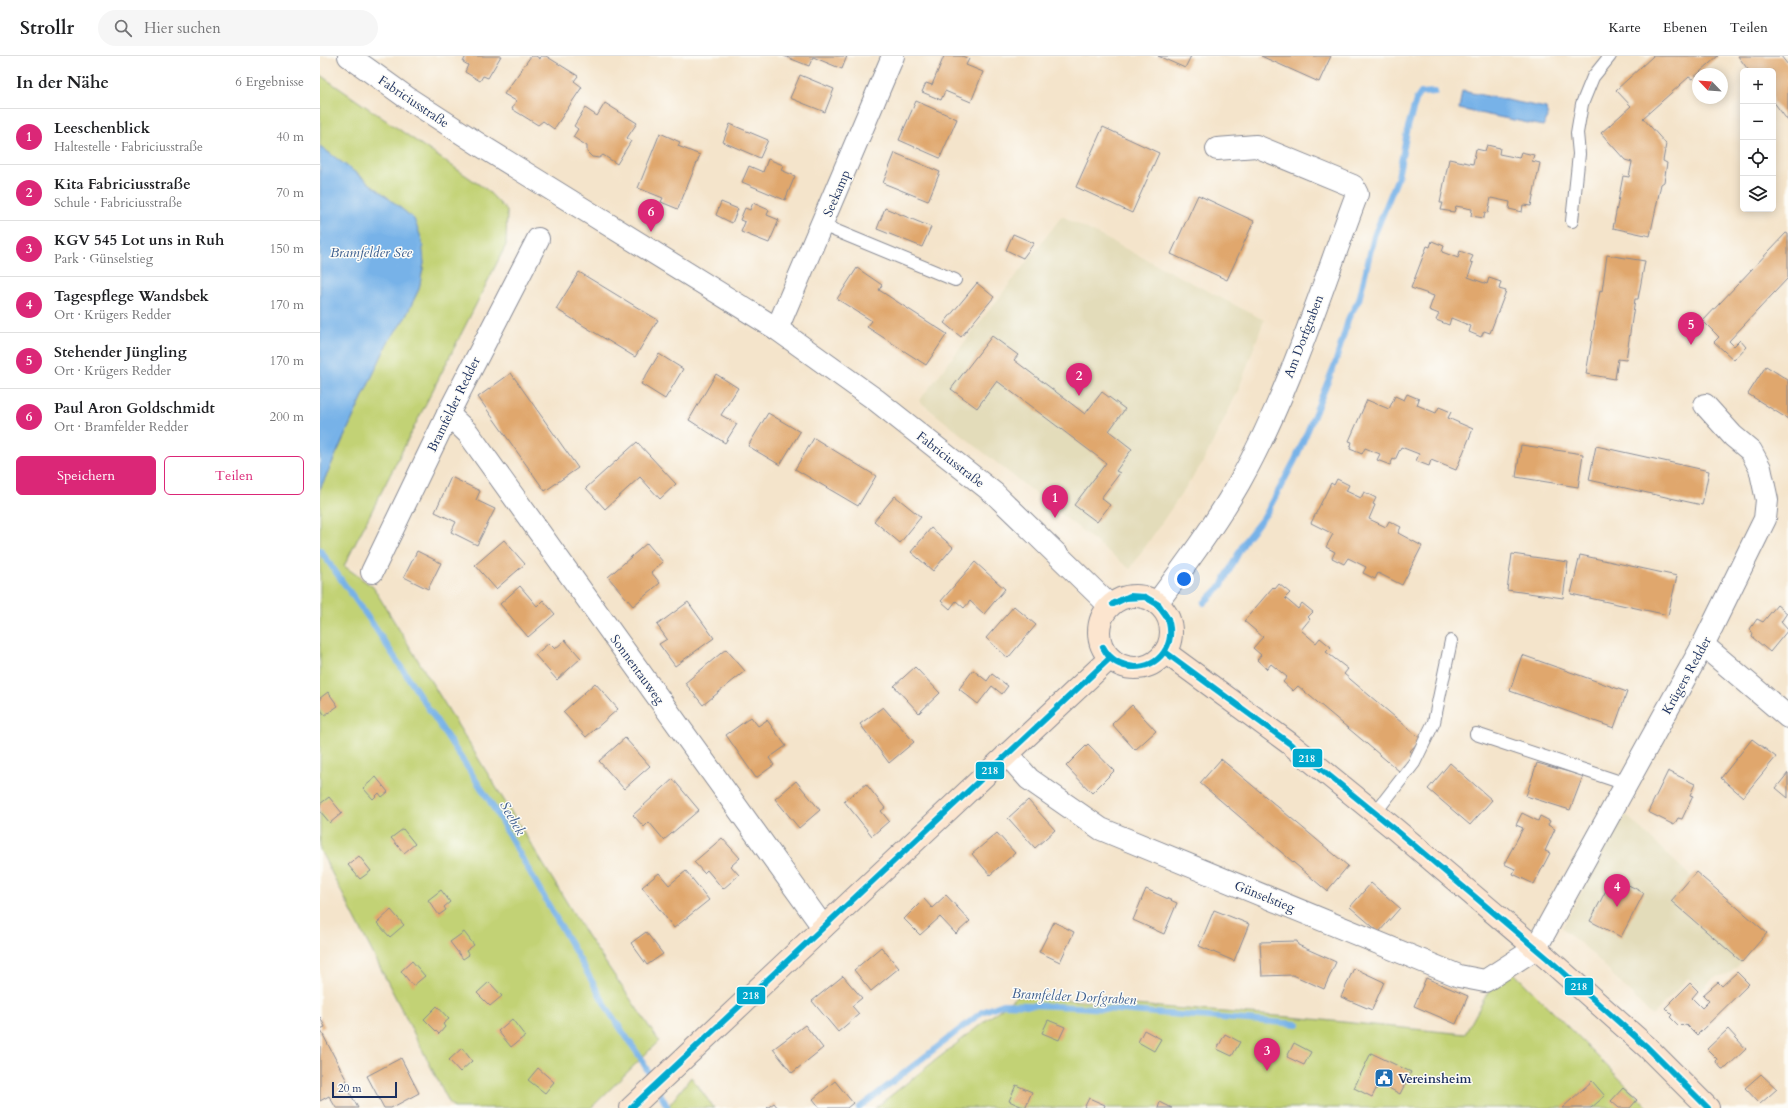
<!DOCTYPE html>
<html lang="de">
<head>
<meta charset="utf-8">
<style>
	:root { --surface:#fff; --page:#f6f6f6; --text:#202124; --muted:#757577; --line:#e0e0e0; --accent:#db2777 }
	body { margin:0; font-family:Cardo,serif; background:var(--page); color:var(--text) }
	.controls { position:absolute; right:12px; top:12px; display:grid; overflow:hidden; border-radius:6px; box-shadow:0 2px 10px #0003 }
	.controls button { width:36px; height:36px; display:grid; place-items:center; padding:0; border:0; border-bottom:1px solid var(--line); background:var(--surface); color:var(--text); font:20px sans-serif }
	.compass { position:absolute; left:1372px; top:12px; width:36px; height:36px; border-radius:50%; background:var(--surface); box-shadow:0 2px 10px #0003; rotate:295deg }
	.scale { position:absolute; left:12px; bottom:10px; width:65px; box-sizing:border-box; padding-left:4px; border:2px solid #1b2f5e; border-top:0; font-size:11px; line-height:14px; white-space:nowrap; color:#1b2f5e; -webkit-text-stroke:3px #fdfcf7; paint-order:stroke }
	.you { position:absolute; left:864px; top:523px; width:14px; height:14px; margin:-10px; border:3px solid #fff; border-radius:50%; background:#1a73e8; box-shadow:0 0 0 6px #1a73e833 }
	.badge { display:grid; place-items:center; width:26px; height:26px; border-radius:50%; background:var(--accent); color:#fff; font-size:13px; font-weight:700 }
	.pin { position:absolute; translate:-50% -33px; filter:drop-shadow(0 1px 2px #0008) }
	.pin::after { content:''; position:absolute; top:21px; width:14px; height:12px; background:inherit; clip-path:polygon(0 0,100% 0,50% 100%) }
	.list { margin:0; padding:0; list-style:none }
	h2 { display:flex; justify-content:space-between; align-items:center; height:52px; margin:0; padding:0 16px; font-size:17px }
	h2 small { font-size:13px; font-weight:400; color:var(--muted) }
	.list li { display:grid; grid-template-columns:26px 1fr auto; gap:12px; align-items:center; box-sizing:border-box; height:56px; padding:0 16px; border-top:1px solid var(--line) }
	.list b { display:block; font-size:15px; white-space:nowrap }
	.list p { margin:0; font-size:13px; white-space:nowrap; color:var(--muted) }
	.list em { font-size:13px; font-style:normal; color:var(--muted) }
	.actions { display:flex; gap:8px; padding:12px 16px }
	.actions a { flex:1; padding:9px 0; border:1px solid var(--accent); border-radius:6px; text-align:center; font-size:14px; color:var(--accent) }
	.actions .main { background:var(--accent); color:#fff }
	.icon { flex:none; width:22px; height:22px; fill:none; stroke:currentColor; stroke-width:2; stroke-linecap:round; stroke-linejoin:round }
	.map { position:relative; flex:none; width:1468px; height:1052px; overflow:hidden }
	header { display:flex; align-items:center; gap:24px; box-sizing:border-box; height:56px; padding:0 20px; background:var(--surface); border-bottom:1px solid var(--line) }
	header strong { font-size:19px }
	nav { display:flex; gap:22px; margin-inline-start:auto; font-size:14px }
	.search { width:280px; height:36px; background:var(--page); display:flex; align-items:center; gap:10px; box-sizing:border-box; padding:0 14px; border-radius:22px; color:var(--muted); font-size:15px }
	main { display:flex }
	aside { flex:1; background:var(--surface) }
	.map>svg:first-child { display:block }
</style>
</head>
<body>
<header>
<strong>Strollr</strong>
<div class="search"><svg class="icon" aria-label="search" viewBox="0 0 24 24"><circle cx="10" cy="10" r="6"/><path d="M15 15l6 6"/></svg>Hier suchen</div>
<nav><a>Karte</a><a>Ebenen</a><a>Teilen</a></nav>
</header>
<main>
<aside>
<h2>In der Nähe<small>6 Ergebnisse</small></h2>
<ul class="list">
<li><span class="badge">1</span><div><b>Leeschenblick</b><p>Haltestelle · Fabriciusstraße</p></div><em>40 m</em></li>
<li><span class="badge">2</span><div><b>Kita Fabriciusstraße</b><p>Schule · Fabriciusstraße</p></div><em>70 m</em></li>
<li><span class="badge">3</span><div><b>KGV 545 Lot uns in Ruh</b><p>Park · Günselstieg</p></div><em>150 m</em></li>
<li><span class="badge">4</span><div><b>Tagespflege Wandsbek</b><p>Ort · Krügers Redder</p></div><em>170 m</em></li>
<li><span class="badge">5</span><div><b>Stehender Jüngling</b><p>Ort · Krügers Redder</p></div><em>170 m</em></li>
<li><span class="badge">6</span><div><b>Paul Aron Goldschmidt</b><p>Ort · Bramfelder Redder</p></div><em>200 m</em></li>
</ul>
<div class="actions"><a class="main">Speichern</a><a>Teilen</a></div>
</aside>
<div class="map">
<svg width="1468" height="1052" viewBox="0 0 1468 1052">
	<rect width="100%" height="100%" fill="#fdfcf7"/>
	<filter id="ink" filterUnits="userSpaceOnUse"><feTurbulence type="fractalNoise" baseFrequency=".025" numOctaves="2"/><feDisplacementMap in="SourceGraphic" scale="8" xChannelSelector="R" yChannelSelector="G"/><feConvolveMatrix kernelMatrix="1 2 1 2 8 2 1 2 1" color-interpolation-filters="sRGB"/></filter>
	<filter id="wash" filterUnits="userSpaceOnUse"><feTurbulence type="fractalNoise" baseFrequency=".012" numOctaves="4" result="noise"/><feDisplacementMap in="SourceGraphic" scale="16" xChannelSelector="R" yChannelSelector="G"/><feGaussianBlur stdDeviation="0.9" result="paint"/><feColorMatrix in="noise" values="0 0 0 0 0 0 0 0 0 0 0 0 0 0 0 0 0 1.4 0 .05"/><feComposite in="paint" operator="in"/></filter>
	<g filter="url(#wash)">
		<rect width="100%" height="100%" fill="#f4e4cb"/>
		<g fill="#e3dcba">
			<path d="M742 160 944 264 918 335 883 406 810 513 599 345Z"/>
			<path d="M1304 757 1371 821 1376 816 1447 877 1422 906 1409 918 1394 921 1382 934 1368 922 1332 960 1273 898 1242 872Z"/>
		</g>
		<g fill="#c2d274" stroke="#6e8069">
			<path d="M0 19 167 134 187 155 186 189 24 510 53 531 268 881 339 985 271 1052H134L129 1046 0 794V433L68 286 85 262 99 233 104 207 94 163 61 136 0 90Z"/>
			<path d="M1184 907 1329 1052H555L697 940 982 962 1145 978Z"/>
			<path d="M371 1021 394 1052H347Z"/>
		</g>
		<g fill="#77b2e8" stroke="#4970a3">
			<path d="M1142 35 1226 52 1228 61 1223 70 1139 53Z"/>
			<path d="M0 90 61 136 94 163 102 184 104 207 99 233 85 262 68 286 0 433Z"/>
		</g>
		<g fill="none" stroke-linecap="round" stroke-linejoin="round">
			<g stroke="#77b2e8" stroke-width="6">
				<path d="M0 494 52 567 169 744 290 957 320 1001 348 1052"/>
				<path d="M884 547 901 530 926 483 946 458 975 404 988 374 1015 308 1029 261 1039 244 1054 180 1078 121 1088 71 1096 44 1101 37 1115 36"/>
				<path d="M539 1052 662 956 683 948 758 951 978 968"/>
			</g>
		</g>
		<g id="blocks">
			<g fill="#e0a76d">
				<path d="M146 0H181L168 22 163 20 160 25 145 16 148 9 143 6Z"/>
				<path d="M211 0H216L220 3 221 0H226L258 20 254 25 262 31 234 73 223 65 218 69 192 53 196 45 184 38Z"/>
				<path d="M464 0H527L522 13 493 1 489 10Z"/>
				<path d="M624 0H642L649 3 646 9 663 16 651 46 625 35 621 44 602 36 606 27 612 29Z"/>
				<path d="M838 0H871L865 12Z"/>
				<path d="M941 0H1011L999 26Z"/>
				<path d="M1333 0H1398L1372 23 1369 21 1323 62 1346 88 1343 105 1347 107 1344 126 1341 128 1330 180 1293 172 1303 120 1309 121 1312 106 1305 104 1281 77 1311 50 1296 34Z"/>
				<path d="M1418 0H1461L1468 9V65L1453 45V15H1429Z"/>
				<path d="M480 19 514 33 505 56 470 42Z"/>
				<path d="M596 45 637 63 620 102 579 84Z"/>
				<path d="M285 47 317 67 307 82 311 85 297 108 283 99 279 102 272 101 267 96V90L253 81 258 73 254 70 265 52 277 60Z"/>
				<path d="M410 68 448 84 440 102 403 86Z"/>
				<path d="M783 71 839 97 812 157 756 131Z"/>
				<path d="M340 77 360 86 358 90 380 99 358 153 341 146 343 142 318 132Z"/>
				<path d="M1167 89 1180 92 1179 98 1199 102 1201 96 1214 99 1212 105 1220 107 1211 150 1203 149 1202 156 1189 153 1190 146 1171 142 1168 157 1165 156 1164 162 1151 160 1152 153 1136 150 1134 156 1121 154 1123 147H1120L1129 103 1153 108 1156 93 1165 95Z"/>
				<path d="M575 97 620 116 608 145 563 127Z"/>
				<path d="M448 103 463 109 461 114 475 120 465 144 422 126 429 110 443 116Z"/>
				<path d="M878 139 934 165 907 224 851 198Z"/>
				<path d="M401 146 418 153 412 167 396 159Z"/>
				<path d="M433 147 449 154 447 159 459 164 449 187 421 176 425 166 420 164 425 152 430 154Z"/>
				<path d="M565 152 611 171 602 191 557 173Z"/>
				<path d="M1466 177 1468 178V222L1409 285 1414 290 1420 284 1426 291 1414 304 1394 286 1399 281 1383 265Z"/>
				<path d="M693 178 714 187 703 202 686 194Z"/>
				<path d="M1112 185 1124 190 1122 196 1138 202 1140 195 1153 200 1150 206 1153 207 1148 221 1167 228 1169 222 1181 226 1179 233 1186 235 1170 277 1164 275 1161 281 1149 276 1151 270 1131 262 1129 269 1116 264 1119 258 1109 254 1114 240 1091 232 1107 190 1110 191Z"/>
				<path d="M1287 199 1325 205 1318 243H1315L1306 304 1298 303 1295 323 1266 318 1280 234 1282 235Z"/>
				<path d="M537 212 562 229 559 234 627 278 606 309 547 271 552 265 517 243Z"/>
				<path d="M259 216 338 264 315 301 236 253Z"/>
				<path d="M657 227 674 241 641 281 624 267Z"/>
				<path d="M672 280 698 299 694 304 765 358 782 336 805 353 789 375 812 393 796 415 800 417 781 442 790 449 777 466 754 449 786 407 677 325 657 352 631 333Z"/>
				<path d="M339 298 363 313 345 343 321 328Z"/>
				<path d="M1446 310 1468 324V363L1428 338Z"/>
				<path d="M191 317 258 412 225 435 158 341Z"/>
				<path d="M396 318 418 332 401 359 417 368 405 387 369 364Z"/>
				<path d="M1087 338 1099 343 1097 349 1116 357 1119 351 1131 356 1128 362 1153 373 1136 414 1111 404 1109 410 1096 405 1099 398 1081 391 1075 404 1073 403 1070 409 1057 404 1060 398 1045 392 1042 398 1030 393 1032 386 1029 385 1047 344 1069 353 1075 340 1084 344Z"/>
				<path d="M448 357 480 376 460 409 428 390Z"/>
				<path d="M494 382 556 420 538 450 475 413Z"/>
				<path d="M317 386 356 428 340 443 320 421 285 453 266 432Z"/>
				<path d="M1201 389 1263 398 1258 431 1196 421Z"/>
				<path d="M1276 390 1389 415 1382 449 1269 424Z"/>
				<path d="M131 421 160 435 156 444 175 453 157 489 131 476 136 466 115 456Z"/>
				<path d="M1017 423 1029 429 1026 435 1041 442 1044 436 1056 442 1053 448 1055 449 1049 463 1066 471 1069 465 1081 471 1078 477 1102 490 1082 529 1058 517 1055 523 1043 517 1046 511 1028 502 1024 508 1012 502 1015 496 1006 491 1013 478 991 467 1011 427 1014 429Z"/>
				<path d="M575 440 601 461 580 487 554 465Z"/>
				<path d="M611 472 633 491 613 515 591 496Z"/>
				<path d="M184 484 205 508 176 533 155 509Z"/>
				<path d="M327 487 343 506 331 516 340 527 313 550 288 521Z"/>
				<path d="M97 495 121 507 108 533 84 521Z"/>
				<path d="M1192 498 1248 506 1243 542 1187 534Z"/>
				<path d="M1260 499 1357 520 1348 559 1251 538Z"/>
				<path d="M655 506 685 533 664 558 650 545 644 552 636 545 630 553 621 545Z"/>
				<path d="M959 528 970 537 965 542 978 553 982 547 993 556 988 561 990 563 981 574 996 587 1000 582 1011 591 1006 596 1028 613 1024 618 1101 683 1090 695 1094 698 1079 715 978 630 973 635 963 626 967 621 951 608 947 613 937 604 941 599 933 592 943 581 924 565 953 531 955 533Z"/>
				<path d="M200 530 217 550 223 544 235 558 208 581 180 548Z"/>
				<path d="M368 546 394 582 355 610 339 588 347 583 337 569Z"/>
				<path d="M1457 549 1467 557 1461 566 1468 574 1450 596 1432 581 1433 578 1430 573 1437 563 1443 566Z"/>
				<path d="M694 550 716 569 688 602 666 582Z"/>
				<path d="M245 584 261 602 237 624 215 599 229 587 235 593Z"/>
				<path d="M406 593 425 615 383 649 365 627Z"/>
				<path d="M1202 599 1307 636 1294 672 1190 635Z"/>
				<path d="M595 611 620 637 599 657 574 630Z"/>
				<path d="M653 614 667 625 672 618 688 630 682 638 672 630 658 648 639 633Z"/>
				<path d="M275 627 298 653 266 681 243 656Z"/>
				<path d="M8 636 18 650 5 659 0 653V642Z"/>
				<path d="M812 649 836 675 815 694 792 668Z"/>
				<path d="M563 651 594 686 569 707 540 668Z"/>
				<path d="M431 661 438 670 447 664 466 690 449 702 454 709 436 722 406 679Z"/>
				<path d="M305 682 330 710 304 733 279 705Z"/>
				<path d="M1432 683 1456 701 1423 741 1401 722Z"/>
				<path d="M768 688 794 715 772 737 746 710Z"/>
				<path d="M901 703 1028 810 1007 835 880 727Z"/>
				<path d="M1130 707 1172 744 1150 769 1108 733Z"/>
				<path d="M1217 707 1263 720 1250 754 1206 740Z"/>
				<path d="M1348 715 1375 728 1370 739 1373 740 1362 763 1358 762 1354 769 1328 756Z"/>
				<path d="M1468 717V742L1456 732Z"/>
				<path d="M56 721 68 736 62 741 59 737 53 743 43 732Z"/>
				<path d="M353 723 379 754 344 784 329 766 324 771 313 759Z"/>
				<path d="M476 725 500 754 479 772 455 743Z"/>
				<path d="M546 728 565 752 561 755 569 765 552 780 524 745Z"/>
				<path d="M9 741 22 757 10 767 0 755V748Z"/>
				<path d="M708 744 735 774 715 792 688 762Z"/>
				<path d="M1202 757 1218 765 1220 760 1230 765 1228 769 1235 773 1225 795 1230 797 1214 828 1193 818 1195 813 1184 808 1203 772 1196 769Z"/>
				<path d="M83 773 95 788 84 797 71 782Z"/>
				<path d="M677 777 695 797 670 819 652 798Z"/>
				<path d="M402 782 420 802 411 810 419 819 403 833 387 814 384 817 374 806Z"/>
				<path d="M39 800 51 815 40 823 28 809Z"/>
				<path d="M366 815 389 844 354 872 322 831 339 817 349 829Z"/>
				<path d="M1376 816 1447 877 1422 906 1351 845Z"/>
				<path d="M1293 821 1324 837 1301 881 1270 865Z"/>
				<path d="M1051 827 1080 852 1059 876 1030 851Z"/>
				<path d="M826 833 857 847 844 878 813 864Z"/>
				<path d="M121 834 130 846 124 851 126 854 119 859 108 844Z"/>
				<path d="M626 839 650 865 636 878 620 861 600 879 584 863 604 843 612 852Z"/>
				<path d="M71 854 84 869 70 881 57 867Z"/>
				<path d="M894 854 929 868 914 905 879 890Z"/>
				<path d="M734 866 754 876 740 906 719 896Z"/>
				<path d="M144 876 154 889 146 895 149 899 143 903 130 886Z"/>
				<path d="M326 876 343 898 327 909 311 887Z"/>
				<path d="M977 885 978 889 1016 906 1004 933 973 919 942 920 940 886Z"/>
				<path d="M561 891 579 912 551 935 534 914Z"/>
				<path d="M92 905 105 920 93 930 81 915Z"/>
				<path d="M1034 912 1064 926 1052 954 1021 941Z"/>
				<path d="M1417 916 1429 928 1377 979 1366 968 1363 970 1361 968 1359 970 1350 961 1352 959 1345 952 1370 927 1378 935 1372 942 1382 952 1389 945 1383 939 1398 926 1402 930Z"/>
				<path d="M523 920 542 942 532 950 539 958 518 976 492 945Z"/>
				<path d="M1106 922 1148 940 1136 968 1094 950Z"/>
				<path d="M169 926 182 940 170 950 157 937Z"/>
				<path d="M117 950 129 963 123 968 125 971 119 978 104 963Z"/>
				<path d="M0 961 5 971 0 973 29 1029 27 1031 38 1052H16L9 1040 0 1045Z"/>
				<path d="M192 963 205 980 191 991 178 975Z"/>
				<path d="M728 964 745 971 739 984 722 977Z"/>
				<path d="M485 969 503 992 472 1017 453 993Z"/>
				<path d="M1408 973 1426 993 1406 1012 1402 1013 1396 1006 1397 1003 1387 993Z"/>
				<path d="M824 974 841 983 834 995 818 986Z"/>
				<path d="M905 978 920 986 912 1000 897 993Z"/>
				<path d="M974 987 991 996 984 1009 967 1001Z"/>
				<path d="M142 992 152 1005 140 1016 129 1004Z"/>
				<path d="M1051 997 1091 1016 1080 1038 1059 1027 1052 1041 1034 1032Z"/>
				<path d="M81 1002 99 1037 71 1052H64L47 1020Z"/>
				<path d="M218 1012 234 1026 225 1037 208 1024Z"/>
				<path d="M1441 1018 1457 1033 1440 1048 1425 1032Z"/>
				<path d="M515 1025 533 1047 527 1052H500L493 1043Z"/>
				<path d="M1272 1025 1285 1040 1271 1052H1242Z"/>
				<path d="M696 1029 712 1036 705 1052 689 1045Z"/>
				<path d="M1303 1032 1317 1044 1310 1052H1299L1291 1045Z"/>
				<path d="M769 1042 785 1049 784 1052H764Z"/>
				<path d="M840 1046 852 1052H838Z"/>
				<path d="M454 1047 458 1052H447Z"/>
			</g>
		</g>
	</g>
	<g filter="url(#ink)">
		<use href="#blocks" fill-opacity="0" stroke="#888a94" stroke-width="1"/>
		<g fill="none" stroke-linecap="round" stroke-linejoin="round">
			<defs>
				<g id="lane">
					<path d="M1252 165 1259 98 1257 77 1262 48 1273 21 1290 0"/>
					<path d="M502 169 635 224"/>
					<path d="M1156 678 1306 728"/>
					<path d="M1055 757 1094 707 1114 666 1131 585"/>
				</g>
				<g id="street">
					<path d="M29 0 86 41 160 89 457 273 556 344 675 438 790 550"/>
					<path d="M457 273 573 0"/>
					<path d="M128 358 148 377 503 871"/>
					<path d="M52 516 128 358 218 183"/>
					<path d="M837 547C866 508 895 469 919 427 969 338 1001 233 1037 138L1033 130 936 90 897 93"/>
					<path d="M1383 589 1468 661"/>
					<path d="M687 698 709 723 781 773 1139 920 1165 925 1216 892 1383 589 1445 463 1447 444 1440 412 1431 395 1413 380 1385 349"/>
				</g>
				<g id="secondary">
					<circle cx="815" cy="576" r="36"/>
					<path d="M845 596 969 687 1076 774 1227 902 1327 991 1388 1052"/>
					<path d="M311 1052 790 602"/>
				</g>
			</defs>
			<use href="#lane" stroke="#888a94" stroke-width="14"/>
			<use href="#street" stroke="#888a94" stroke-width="24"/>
			<use href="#secondary" stroke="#888a94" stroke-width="24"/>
			<use href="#lane" stroke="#fff" stroke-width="12"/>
			<use href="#street" stroke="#fff" stroke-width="22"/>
			<use href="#secondary" stroke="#fce5cf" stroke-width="22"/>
			<defs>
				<g id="bus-1">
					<path d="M825 541 839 549 848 563"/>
					<path d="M825 541 837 548 848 563"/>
					<path d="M793 548 810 540 825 541"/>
					<path d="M793 548 805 542 825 541"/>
					<path d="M783 591C790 604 800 608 814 611"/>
					<path d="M783 591C789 604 799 611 814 611"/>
					<path d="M845 596 969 687 1076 774 1227 902 1327 991 1388 1052"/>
					<path d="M814 611C840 611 856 588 848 563"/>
					<path d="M311 1052 790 602"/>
				</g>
			</defs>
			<use href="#bus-1" stroke="#fdfcf7" stroke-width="9"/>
			<use href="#bus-1" stroke="#00a9ce" stroke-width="6"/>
		</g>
	</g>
	<defs>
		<symbol id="civic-square" viewBox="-11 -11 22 22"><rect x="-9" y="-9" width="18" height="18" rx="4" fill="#1f6fb2" stroke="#fdfcf7"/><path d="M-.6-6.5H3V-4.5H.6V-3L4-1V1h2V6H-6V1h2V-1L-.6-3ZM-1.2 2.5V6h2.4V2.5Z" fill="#fff"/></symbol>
	</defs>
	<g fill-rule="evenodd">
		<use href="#civic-square" x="1053" y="1011" width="22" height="22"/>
	</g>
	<g text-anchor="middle" stroke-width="3" stroke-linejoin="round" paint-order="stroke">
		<g font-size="13" fill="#1b2f5e" stroke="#fdfcf7">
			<text transform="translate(94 45) rotate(34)" y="5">Fabriciusstraße</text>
			<text transform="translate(516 137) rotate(-67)" y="5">Seekamp</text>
			<text transform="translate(983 280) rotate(-69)" y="5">Am Dorfgraben</text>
			<text transform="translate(133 348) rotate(-64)" y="5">Bramfelder Redder</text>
			<text transform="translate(631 403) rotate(38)" y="5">Fabriciusstraße</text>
			<text transform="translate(318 613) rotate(54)" y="5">Sonnentauweg</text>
			<text transform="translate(1366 619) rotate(-61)" y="5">Krügers Redder</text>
			<text transform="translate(945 840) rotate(22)" y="5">Günselstieg</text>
		</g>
		<g font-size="13" font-weight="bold" fill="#1b2f5e" stroke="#fdfcf7" text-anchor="start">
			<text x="1078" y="1027">Vereinsheim</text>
		</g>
		<g font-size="14" font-style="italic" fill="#3b5d8e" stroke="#fdfcf7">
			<text x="51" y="201">Bramfelder See</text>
			<text transform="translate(193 762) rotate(60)" y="5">Seebek</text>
			<text transform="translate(754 940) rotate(3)" y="5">Bramfelder Dorfgraben</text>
		</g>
	</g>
	<g stroke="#fdfcf7" stroke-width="1.5">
		<rect x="972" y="692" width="31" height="20" rx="4" fill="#00a9ce"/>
		<rect x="655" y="705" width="30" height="19" rx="4" fill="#00a9ce"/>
		<rect x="1244" y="921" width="30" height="19" rx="4" fill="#00a9ce"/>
		<rect x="416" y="930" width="30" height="19" rx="4" fill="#00a9ce"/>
	</g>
	<g font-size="11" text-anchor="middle" font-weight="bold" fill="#fff">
		<text x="987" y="706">218</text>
		<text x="670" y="718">218</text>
		<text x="1259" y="934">218</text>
		<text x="431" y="943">218</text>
	</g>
</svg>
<div class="controls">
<button>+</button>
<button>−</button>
<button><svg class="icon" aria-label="locate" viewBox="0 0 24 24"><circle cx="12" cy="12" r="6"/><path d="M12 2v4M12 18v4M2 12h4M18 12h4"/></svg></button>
<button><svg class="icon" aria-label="layers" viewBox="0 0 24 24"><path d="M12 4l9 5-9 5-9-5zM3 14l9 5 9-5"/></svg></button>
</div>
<svg class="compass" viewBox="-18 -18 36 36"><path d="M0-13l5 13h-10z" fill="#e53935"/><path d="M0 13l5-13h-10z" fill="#757577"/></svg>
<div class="scale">20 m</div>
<div class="you"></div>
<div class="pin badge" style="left:735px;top:462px">1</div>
<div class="pin badge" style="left:759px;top:340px">2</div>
<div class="pin badge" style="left:947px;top:1015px">3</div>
<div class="pin badge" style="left:1297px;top:851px">4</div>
<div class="pin badge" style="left:1371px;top:289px">5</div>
<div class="pin badge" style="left:331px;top:176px">6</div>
</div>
</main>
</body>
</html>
